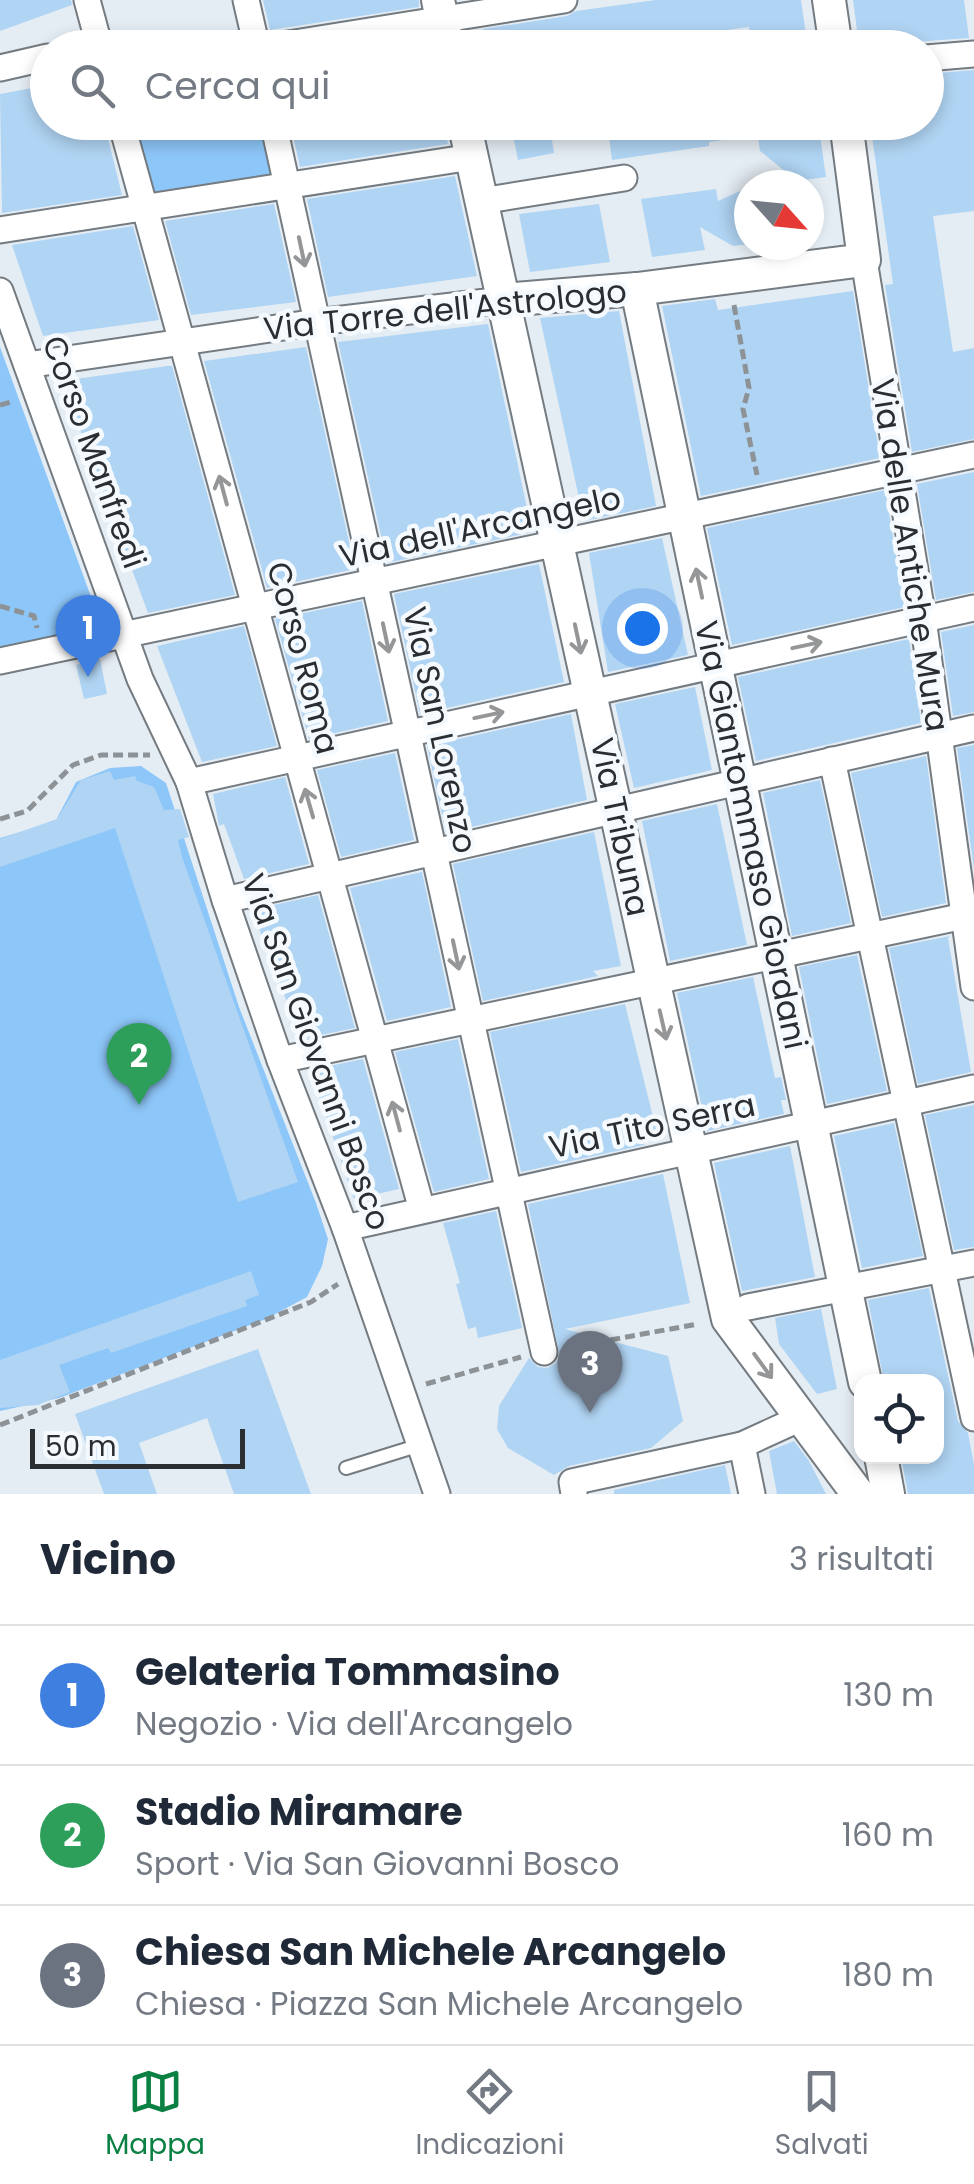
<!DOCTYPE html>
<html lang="it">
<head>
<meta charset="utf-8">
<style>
	:root { --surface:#fff; --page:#f2f2f3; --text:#1f2937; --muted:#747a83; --line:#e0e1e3; --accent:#0b8043 }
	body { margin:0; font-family:Poppins,sans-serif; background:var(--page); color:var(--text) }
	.controls { position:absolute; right:30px; bottom:30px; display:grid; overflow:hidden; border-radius:20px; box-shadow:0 5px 15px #0003 }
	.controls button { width:90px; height:90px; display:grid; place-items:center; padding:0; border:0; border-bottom:2px solid var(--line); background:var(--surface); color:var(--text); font:50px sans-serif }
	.compass { position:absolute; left:734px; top:170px; width:90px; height:90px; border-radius:50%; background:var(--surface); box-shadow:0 5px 15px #0003; rotate:117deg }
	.scale { position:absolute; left:30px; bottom:25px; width:215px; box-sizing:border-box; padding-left:10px; border:5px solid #2b2e30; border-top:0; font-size:28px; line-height:35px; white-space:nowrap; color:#2b2e30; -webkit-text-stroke:8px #f5fafe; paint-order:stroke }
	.you { position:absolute; left:642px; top:628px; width:35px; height:35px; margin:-25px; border:8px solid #fff; border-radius:50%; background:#1a73e8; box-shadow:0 0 0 15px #1a73e833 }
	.badge { display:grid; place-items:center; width:65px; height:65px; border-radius:50%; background:var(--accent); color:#fff; font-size:32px; font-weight:700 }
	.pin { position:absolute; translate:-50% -82px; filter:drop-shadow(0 2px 5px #0008) }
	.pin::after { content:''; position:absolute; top:52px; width:35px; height:30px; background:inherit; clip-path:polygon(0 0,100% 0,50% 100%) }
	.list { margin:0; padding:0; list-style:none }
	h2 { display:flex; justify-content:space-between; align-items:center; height:130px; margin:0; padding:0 40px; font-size:42px }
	h2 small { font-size:32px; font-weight:400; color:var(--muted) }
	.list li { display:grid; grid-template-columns:65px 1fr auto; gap:30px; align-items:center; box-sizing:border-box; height:140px; padding:0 40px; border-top:2px solid var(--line) }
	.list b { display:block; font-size:38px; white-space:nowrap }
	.list p { margin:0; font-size:32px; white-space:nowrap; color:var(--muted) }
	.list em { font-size:32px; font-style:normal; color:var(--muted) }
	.icon { flex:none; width:55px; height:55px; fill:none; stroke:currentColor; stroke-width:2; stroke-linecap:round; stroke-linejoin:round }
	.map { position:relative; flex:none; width:974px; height:1494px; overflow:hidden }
	.search { position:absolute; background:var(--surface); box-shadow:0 5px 15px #0003; left:30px; right:30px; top:30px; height:110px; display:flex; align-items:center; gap:25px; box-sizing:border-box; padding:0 35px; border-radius:55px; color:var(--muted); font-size:38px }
	.sheet { height:550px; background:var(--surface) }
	nav { display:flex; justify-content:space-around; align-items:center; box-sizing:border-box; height:140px; border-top:2px solid var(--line); background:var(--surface); font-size:28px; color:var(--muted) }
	nav a { display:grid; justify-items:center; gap:5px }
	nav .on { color:var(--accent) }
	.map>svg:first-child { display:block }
</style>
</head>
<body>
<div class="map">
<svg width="974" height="1494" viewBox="0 0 974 1494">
	<rect width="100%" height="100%" fill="#e5edf4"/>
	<g fill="#8dc6f8">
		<path d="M136 123H264L275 178 152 196Z"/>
		<path d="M0 347 102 627 0 649Z"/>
		<path d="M141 766 166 783 239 1007 316 1203 328 1239 322 1266 307 1297 266 1319 59 1398 0 1411V838L55 822 76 782 110 768Z"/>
	</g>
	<g fill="#b0d4f3">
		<path d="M0 0H71L72 5 0 31Z"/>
		<path d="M263 0H419V7L270 30Z"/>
		<path d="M656 0H801L808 48H752L749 27 598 48H486L483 29 567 16 576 11Z"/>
		<path d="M853 0H964L969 38 859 46Z"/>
		<path d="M974 70V211L933 216 953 352 974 348V439L912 452 885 285 893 284 870 122H926V74Z"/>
		<path d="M48 85V122H104L122 195 2 213 0 94Z"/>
		<path d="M290 122H444L448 144 300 167Z"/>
		<path d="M549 122 554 153 518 160 512 130Z"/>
		<path d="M607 122H750L751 136 709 142V146L612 160Z"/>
		<path d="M756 122H818L826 177 797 181 760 151Z"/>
		<path d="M455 176 477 276 328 297 307 199Z"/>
		<path d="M749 187V244L733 246 700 227 705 250 652 257 641 199 716 189 718 201Z"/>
		<path d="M274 204 296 302 191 315 165 221Z"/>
		<path d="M599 204 610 262 530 272 519 214Z"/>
		<path d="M133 226 159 320 43 336 12 245Z"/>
		<path d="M853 291 880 458 701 496 662 306 715 299 718 310Z"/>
		<path d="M619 311 656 506 584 521 540 318Z"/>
		<path d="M488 324 532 532 387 563 338 342Z"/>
		<path d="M306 347 355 569 267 588 204 361Z"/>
		<path d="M167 366H172L235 595 148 613 62 381Z"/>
		<path d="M974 472V592L936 600 917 484Z"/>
		<path d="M885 490 905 607 732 645 707 528Z"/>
		<path d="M662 538 688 655 608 672 589 553Z"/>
		<path d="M539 564 564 682 420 714 394 594Z"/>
		<path d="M362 601 388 721 309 739 275 619Z"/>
		<path d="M974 625V712L953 716 941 632Z"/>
		<path d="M244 626 277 746 202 762 157 646Z"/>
		<path d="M909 639 921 723 756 761 738 677Z"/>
		<path d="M100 659 107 694 84 699 76 665Z"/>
		<path d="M695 687 712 770 634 788 615 704Z"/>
		<path d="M571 714 587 800 446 833 427 746Z"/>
		<path d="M974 745V869L957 748Z"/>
		<path d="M395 753 414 840 341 857 317 770Z"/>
		<path d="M926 756 946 903 882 917 851 773Z"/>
		<path d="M110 771 114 780 135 776 137 781 154 787 164 810 180 809 189 837 178 840 182 857 298 1182 238 1202 115 828 0 867V839L57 819 81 780Z"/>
		<path d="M285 777 309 864 244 879 224 824 219 826 213 794Z"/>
		<path d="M820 780 851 923 792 936 763 793Z"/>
		<path d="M717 804 747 945 670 961 642 821Z"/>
		<path d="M594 832 621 966 593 971 598 976 483 1001 453 864Z"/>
		<path d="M422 872 451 1007 387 1021 350 888Z"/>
		<path d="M318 895 355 1028 301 1039 252 910Z"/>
		<path d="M950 936 948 938 971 1072 918 1084 889 948Z"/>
		<path d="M857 955 887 1091 827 1104 799 967Z"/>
		<path d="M753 977 775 1078 781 1077 786 1100H781L784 1114 707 1131 677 993Z"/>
		<path d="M625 1004 656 1129 644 1145 521 1172 490 1032Z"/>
		<path d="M458 1039 489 1179 434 1192 395 1052Z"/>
		<path d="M363 1059 399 1189 354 1199 310 1070Z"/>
		<path d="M974 1105V1247L954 1250 925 1115Z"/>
		<path d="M894 1123 923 1256 862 1268 834 1136Z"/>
		<path d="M790 1146 815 1277 742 1291 714 1163Z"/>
		<path d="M663 1174 690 1303 565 1329 668 1356 683 1421 651 1448 569 1466 554 1475 508 1448 497 1429 499 1406 529 1358 538 1367 547 1368 556 1363 560 1356 528 1204Z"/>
		<path d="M496 1211 522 1328 478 1338 476 1327 468 1329 456 1284 460 1283 443 1223Z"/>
		<path d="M251 1271 259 1295 245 1300 247 1306 111 1353 108 1348 59 1365 70 1392 38 1405 0 1408V1360Z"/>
		<path d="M929 1288 958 1421 968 1433 974 1464V1494H908L901 1456H936V1382H884L868 1300Z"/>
		<path d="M821 1309 837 1389 817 1394 779 1344 775 1318Z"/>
		<path d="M258 1349 311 1494H234L207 1418 139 1443 157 1494H104L75 1414Z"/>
		<path d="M794 1441 809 1461 826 1494H777L769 1451Z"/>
		<path d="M725 1465 731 1494H614V1490Z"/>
	</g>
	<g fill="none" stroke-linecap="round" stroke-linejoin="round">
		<defs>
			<path id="lane" d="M346 1468 420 1445"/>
			<g id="street">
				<path d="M87 0 100 48"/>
				<path d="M246 0 257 48"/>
				<path d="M263 48 564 0"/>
				<path d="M926 58 974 54"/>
				<path d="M0 68 48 57"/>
				<path d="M121 122 422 1210"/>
				<path d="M273 122 544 1352"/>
				<path d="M481 201 624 178"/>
				<path d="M0 230 472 157"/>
				<path d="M864 260 923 619 974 987"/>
				<path d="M0 291 140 679 189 782 225 900 280 1060 345 1228 437 1494"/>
				<path d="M27 365 317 322 503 300"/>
				<path d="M0 661 974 455"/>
				<path d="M832 760 974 1418"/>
				<path d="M189 782 974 608"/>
				<path d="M225 900 974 728"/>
				<path d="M280 1060 974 914"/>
				<path d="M345 1228 974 1088"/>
				<path d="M748 1307 974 1263"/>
				<path d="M742 1445 752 1494"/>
				<path d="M574 1494 572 1482 742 1445 801 1418"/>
			</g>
			<g id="secondary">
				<path d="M438 0 448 48"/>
				<path d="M829 0 836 48"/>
				<path d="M464 122 728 1319 858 1494"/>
				<path d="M637 289 865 1382"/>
				<path d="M503 300 637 289 864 260 846 122"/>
				<path d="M881 1456 888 1494"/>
			</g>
		</defs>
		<use href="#lane" stroke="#747b81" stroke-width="16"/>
		<use href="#street" stroke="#747b81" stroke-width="29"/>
		<use href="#secondary" stroke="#747b81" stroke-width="36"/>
		<g stroke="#8c9296" stroke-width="5" stroke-dasharray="10 5" stroke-linecap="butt">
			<path d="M734 305 749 388 743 409 757 475"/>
			<path d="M0 405 11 402"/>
			<path d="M0 606 34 616 37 628"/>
			<path d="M0 819 27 811 73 765 101 755H150"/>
			<path d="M566 1348 698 1324"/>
			<path d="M426 1384 521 1357"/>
			<path d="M0 1425 311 1302 338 1284"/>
		</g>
		<use href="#lane" stroke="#fff" stroke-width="12"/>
		<use href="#street" stroke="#fff" stroke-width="25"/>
		<use href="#secondary" stroke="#fff" stroke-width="32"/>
	</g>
	<defs><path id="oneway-shaft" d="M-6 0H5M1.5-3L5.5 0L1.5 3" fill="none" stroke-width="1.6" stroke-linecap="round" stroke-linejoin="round" transform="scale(2.5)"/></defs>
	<g stroke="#959698">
		<use href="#oneway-shaft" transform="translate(302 252) rotate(78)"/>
		<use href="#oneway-shaft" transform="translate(223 490) rotate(-105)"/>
		<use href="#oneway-shaft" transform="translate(699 583) rotate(-102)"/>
		<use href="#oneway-shaft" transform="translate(386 638) rotate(78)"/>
		<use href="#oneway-shaft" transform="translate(578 639) rotate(78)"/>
		<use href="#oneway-shaft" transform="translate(807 645) rotate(-12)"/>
		<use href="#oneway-shaft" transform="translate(489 715) rotate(-12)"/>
		<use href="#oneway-shaft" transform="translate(309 803) rotate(-106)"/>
		<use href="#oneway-shaft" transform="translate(456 955) rotate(78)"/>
		<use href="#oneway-shaft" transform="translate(663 1025) rotate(77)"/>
		<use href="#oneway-shaft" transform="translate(396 1116) rotate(-105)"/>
		<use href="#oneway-shaft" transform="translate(763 1366) rotate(54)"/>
	</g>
	<g text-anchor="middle" stroke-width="9" stroke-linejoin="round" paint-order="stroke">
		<g font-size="32" fill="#2b2e30" stroke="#f5fafe">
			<text transform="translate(445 310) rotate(-6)" y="11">Via Torre dell'Astrologo</text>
			<text transform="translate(94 452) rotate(70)" y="11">Corso Manfredi</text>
			<text transform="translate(480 527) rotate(-12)" y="11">Via dell'Arcangelo</text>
			<text transform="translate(910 555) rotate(81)" y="11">Via delle Antiche Mura</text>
			<text transform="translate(303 658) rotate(75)" y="11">Corso Roma</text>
			<text transform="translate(440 730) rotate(78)" y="11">Via San Lorenzo</text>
			<text transform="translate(620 827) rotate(78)" y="11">Via Tribuna</text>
			<text transform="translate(751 835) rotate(78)" y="11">Via Giantommaso Giordani</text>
			<text transform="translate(316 1052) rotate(70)" y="11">Via San Giovanni Bosco</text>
			<text transform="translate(652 1126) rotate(-12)" y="11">Via Tito Serra</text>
		</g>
	</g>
</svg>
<div class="controls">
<button><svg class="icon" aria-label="locate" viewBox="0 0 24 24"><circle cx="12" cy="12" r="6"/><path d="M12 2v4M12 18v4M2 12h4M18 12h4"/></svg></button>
</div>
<svg class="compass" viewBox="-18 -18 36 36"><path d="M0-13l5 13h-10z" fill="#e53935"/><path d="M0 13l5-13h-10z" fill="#747a83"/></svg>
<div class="scale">50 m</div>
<div class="you"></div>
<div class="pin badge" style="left:88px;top:677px;background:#3f7fe0">1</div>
<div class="pin badge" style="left:139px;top:1105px;background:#2e9e5b">2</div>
<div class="pin badge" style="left:590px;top:1413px;background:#6b7280">3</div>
<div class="search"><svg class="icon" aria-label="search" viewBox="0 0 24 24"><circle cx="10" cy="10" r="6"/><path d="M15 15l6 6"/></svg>Cerca qui</div>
</div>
<section class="sheet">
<h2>Vicino<small>3 risultati</small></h2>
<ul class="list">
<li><span class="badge" style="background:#3f7fe0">1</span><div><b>Gelateria Tommasino</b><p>Negozio · Via dell'Arcangelo</p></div><em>130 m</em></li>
<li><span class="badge" style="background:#2e9e5b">2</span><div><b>Stadio Miramare</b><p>Sport · Via San Giovanni Bosco</p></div><em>160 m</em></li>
<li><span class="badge" style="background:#6b7280">3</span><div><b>Chiesa San Michele Arcangelo</b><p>Chiesa · Piazza San Michele Arcangelo</p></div><em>180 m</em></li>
</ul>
</section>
<nav>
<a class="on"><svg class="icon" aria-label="map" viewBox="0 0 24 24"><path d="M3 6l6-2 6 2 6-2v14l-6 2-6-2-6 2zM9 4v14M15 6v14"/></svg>Mappa</a>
<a><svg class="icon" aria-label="directions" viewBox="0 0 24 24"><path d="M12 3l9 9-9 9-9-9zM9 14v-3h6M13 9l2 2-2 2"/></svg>Indicazioni</a>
<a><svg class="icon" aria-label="saved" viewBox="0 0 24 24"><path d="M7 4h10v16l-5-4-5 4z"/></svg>Salvati</a>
</nav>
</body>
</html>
